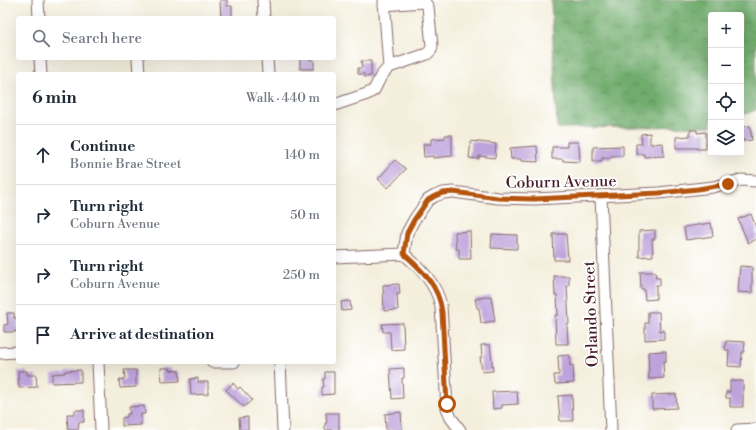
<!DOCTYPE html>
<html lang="en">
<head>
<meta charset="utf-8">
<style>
	:root { --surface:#fff; --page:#f6f6f7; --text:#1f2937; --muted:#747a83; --line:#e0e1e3 }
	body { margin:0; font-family:"Libre Bodoni",serif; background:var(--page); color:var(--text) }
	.controls { position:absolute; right:12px; top:12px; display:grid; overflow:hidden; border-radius:4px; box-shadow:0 4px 16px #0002 }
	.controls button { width:36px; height:36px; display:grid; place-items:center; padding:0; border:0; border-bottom:1px solid var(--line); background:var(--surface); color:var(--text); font:20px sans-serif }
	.stop { position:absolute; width:12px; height:12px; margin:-9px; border:3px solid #b45309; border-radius:50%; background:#fff }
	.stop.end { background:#b45309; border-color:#fff; box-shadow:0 1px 4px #0008 }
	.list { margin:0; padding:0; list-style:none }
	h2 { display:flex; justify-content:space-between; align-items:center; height:52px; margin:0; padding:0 16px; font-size:17px }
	h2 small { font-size:13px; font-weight:400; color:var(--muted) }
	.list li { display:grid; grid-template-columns:26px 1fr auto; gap:12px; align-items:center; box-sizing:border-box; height:60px; padding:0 16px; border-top:1px solid var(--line) }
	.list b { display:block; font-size:15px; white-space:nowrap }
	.list p { margin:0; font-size:13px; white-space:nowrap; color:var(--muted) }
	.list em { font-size:13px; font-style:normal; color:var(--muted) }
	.icon { flex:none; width:22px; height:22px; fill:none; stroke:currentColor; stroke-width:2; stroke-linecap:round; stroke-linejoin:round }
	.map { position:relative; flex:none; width:756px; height:430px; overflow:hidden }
	.search { position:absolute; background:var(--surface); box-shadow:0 4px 16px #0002; left:16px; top:16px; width:320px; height:44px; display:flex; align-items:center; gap:10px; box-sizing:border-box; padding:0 14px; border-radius:4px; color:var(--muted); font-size:15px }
	.panel { position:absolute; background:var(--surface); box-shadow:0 4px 16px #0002; left:16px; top:72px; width:320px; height:292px; border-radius:4px }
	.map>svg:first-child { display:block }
</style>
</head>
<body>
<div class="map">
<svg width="756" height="430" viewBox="0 0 756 430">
	<defs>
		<pattern id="forest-crowns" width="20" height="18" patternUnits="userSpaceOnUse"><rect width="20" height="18" fill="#70ac6c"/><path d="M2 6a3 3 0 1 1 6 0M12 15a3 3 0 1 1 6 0" fill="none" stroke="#5e8b59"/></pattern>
	</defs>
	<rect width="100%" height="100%" fill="#fff"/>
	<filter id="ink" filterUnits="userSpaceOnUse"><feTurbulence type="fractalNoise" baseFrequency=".025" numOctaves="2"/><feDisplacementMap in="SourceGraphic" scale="8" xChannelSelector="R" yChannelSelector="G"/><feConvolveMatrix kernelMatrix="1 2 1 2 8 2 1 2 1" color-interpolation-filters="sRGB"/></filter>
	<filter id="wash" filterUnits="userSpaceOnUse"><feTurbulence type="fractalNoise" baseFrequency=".012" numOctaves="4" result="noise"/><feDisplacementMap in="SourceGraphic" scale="16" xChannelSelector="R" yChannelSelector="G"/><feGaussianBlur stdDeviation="0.9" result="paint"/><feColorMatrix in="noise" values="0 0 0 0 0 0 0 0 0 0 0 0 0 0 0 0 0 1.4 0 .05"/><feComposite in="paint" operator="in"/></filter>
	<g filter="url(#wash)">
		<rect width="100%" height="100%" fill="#f4efdd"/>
		<path fill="url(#forest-crowns)" stroke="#5d664c" d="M551 0H756V110L741 116V15H711V126L557 128Z"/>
		<g id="blocks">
			<g fill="#bda3db">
				<path d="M220 0H227V6H232V18H221Z"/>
				<path d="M300 58H309L310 60H314V69H300Z"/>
				<path d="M361 61H371V76L364 77V74H358V68H362Z"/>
				<path d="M750 126 752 140 743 141V139H741V127Z"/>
				<path d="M690 130H697V133L706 132V149H697V148H676V137L690 136Z"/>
				<path d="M650 133V144L663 143 664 156 644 157V154H636V144H642L641 134Z"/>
				<path d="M445 135H452V156L433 158V156L424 157 423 144H431V139L445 138Z"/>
				<path d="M471 141 496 144 495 158 479 156V159L469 158Z"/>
				<path d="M567 142H578V146H579L580 162 563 161V159H552V147H567Z"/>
				<path d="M537 146 538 162 521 161V159H511L510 148Z"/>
				<path d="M623 146V156H611V158H602V161H593V147Z"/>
				<path d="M395 160 406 169 388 188 378 179Z"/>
				<path d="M751 214 756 228V239L748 243 738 219Z"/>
				<path d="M711 223 713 236 686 240 684 227Z"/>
				<path d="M655 230V239H652L653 256 639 257V231Z"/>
				<path d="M470 231 471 259H459V249H456L455 232Z"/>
				<path d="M492 234 517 235V249L491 248Z"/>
				<path d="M553 234H566L568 260H554Z"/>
				<path d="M740 266 752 267V293L738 292Z"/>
				<path d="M640 272H655L656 278H660V285H656V299L645 300 644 289H641Z"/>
				<path d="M554 276H569V286H567L569 324H567L568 344H556L555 315H558L557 295H555Z"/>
				<path d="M399 284 400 294H397L398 310 384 311 383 285Z"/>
				<path d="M491 296 495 321 481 323 479 308H477L475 299Z"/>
				<path d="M350 301 351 310 342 311 341 302Z"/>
				<path d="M648 312H659L660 331 664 330V339L645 340V323H648Z"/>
				<path d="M7 313H14V318H18V330L15 331 16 332H4V325L8 324Z"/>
				<path d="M403 323 404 349 391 350 390 332H383L382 324Z"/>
				<path d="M726 341 745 342 744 352H742L741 367 728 366 729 350H725Z"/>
				<path d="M481 345H490L493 371 482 372 480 357H482Z"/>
				<path d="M666 351V361L663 362 664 378 649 379 648 352Z"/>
				<path d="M570 355V366L573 365 574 383 555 384 554 375H559L558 356Z"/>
				<path d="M161 368H170V370L179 371 180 381 162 382Z"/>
				<path d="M404 368V378H402L403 398 392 399 390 369Z"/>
				<path d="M81 370V382L52 383V374L65 373V371Z"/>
				<path d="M124 370H136V387L120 388 119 380 125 379Z"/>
				<path d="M18 371H27V375H36L37 387 19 388Z"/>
				<path d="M325 372H334V394L322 395V387H324L323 379H325Z"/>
				<path d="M198 378V382H208V394L191 395 190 379Z"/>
				<path d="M730 381H743V407H730V398H726V392H730Z"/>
				<path d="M233 383 238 389 240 387 252 400 244 407 226 390Z"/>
				<path d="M517 391 518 404 502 405V408L493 409 492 392Z"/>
				<path d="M676 394 677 408 652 409V395Z"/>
				<path d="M572 395 573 421H560L558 396Z"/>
				<path d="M144 406 145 414H141V425L122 426V418L127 417V414H130L129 407Z"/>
				<path d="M75 410H84V422H79L78 430H68L67 414H75Z"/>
				<path d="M401 412 402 430H386L385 414Z"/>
				<path d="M326 413H339V430H325V423H327Z"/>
				<path d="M248 417V430H240L239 418Z"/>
			</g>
		</g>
	</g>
	<g filter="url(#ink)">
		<use href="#blocks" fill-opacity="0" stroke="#866869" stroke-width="1"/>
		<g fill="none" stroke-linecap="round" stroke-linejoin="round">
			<defs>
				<g id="minor">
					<path d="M38 0 39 18"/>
					<path d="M263 0 264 18"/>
					<path d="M384 5 422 2 426 4 428 7 432 46 431 50 427 54 389 67"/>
					<path d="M40 58 41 74"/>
					<path d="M138 58 139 74"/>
					<path d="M267 58 268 74"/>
					<path d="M334 105 367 94 374 90 381 76 389 67 384 0"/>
					<path d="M601 196 611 430"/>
					<path d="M404 254 407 233 414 220 428 200 435 196 443 193 453 192 498 198 534 199 659 193 713 187 741 180 756 181"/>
					<path d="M334 257 404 254C421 269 436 283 441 306L447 408 451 418 460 430"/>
					<path d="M0 353 18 352"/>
					<path d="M98 362 101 430"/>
					<path d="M212 362H234"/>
					<path d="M280 362 283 430"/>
					<path d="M737 430 756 429"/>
				</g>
			</defs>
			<use href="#minor" stroke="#866869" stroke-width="13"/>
			<use href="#minor" stroke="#fff" stroke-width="11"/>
		</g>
	</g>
	<g fill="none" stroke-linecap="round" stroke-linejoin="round" filter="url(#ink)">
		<path stroke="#b45309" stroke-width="5" d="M447 404 442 312C439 286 423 271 404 254L407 233 414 220 428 200 435 196 443 193 453 192 498 198 534 199 659 193 698 189 728 184"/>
	</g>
	<g text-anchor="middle" stroke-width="3.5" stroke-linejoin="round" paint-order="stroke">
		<g font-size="16" fill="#4a1f2b" stroke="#fff">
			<text transform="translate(561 181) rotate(-1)" y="6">Coburn Avenue</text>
			<text transform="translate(590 314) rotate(-92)" y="6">Orlando Street</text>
		</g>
	</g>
</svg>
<div class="controls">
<button>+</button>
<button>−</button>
<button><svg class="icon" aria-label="locate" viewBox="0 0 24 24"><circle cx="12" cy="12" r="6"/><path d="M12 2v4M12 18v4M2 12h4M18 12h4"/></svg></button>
<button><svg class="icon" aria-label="layers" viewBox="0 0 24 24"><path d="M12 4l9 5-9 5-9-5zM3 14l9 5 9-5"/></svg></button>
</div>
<div class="stop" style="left:447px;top:404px"></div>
<div class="stop end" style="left:728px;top:184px"></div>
<div class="search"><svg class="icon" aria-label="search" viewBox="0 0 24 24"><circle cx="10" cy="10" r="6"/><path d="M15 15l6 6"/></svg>Search here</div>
<section class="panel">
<h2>6 min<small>Walk · 440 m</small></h2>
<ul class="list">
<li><svg class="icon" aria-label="ahead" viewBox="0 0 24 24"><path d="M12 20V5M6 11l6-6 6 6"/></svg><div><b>Continue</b><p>Bonnie Brae Street</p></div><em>140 m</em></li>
<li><svg class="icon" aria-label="right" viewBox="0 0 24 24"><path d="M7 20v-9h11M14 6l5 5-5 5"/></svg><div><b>Turn right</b><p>Coburn Avenue</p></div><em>50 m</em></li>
<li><svg class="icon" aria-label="right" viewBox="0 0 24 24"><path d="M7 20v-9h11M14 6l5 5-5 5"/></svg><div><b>Turn right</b><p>Coburn Avenue</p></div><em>250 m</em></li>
<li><svg class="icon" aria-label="arrive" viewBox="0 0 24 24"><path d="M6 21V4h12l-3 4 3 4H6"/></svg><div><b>Arrive at destination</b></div></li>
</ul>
</section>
</div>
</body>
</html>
